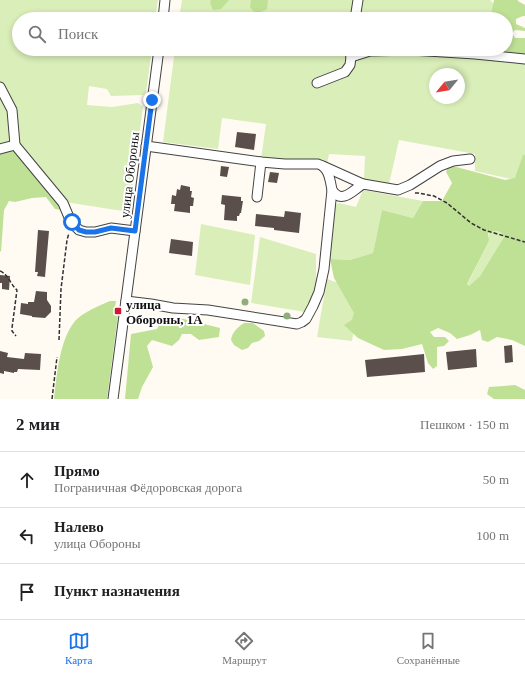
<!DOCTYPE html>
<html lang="ru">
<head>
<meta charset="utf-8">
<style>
	:root { --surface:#fff; --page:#f2f2f2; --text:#202124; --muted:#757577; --line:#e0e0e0; --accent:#1a73e8 }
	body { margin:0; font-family:Georgia,serif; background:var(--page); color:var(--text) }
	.compass { position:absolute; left:429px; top:68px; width:36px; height:36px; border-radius:50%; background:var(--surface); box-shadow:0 2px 6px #0003; rotate:240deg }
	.stop { position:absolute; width:12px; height:12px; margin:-9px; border:3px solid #1a73e8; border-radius:50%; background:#fff }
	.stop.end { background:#1a73e8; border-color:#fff; box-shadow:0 1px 4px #0008 }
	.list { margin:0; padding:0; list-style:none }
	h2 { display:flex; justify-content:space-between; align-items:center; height:52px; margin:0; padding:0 16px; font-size:17px }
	h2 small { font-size:13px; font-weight:400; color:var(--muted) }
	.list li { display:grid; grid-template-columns:26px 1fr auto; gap:12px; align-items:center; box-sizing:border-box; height:56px; padding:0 16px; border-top:1px solid var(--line) }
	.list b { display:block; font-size:15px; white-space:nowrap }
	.list p { margin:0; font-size:13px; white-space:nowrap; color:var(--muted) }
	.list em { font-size:13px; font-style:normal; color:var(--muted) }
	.icon { flex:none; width:22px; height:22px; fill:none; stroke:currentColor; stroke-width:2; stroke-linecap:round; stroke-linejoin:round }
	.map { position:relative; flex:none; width:525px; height:399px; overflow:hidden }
	.search { position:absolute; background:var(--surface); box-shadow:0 2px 6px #0003; left:12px; right:12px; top:12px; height:44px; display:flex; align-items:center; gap:10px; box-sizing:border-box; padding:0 14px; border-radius:22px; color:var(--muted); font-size:15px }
	.sheet { height:220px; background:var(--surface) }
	nav { display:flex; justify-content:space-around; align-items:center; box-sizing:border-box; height:56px; border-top:1px solid var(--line); background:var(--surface); font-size:11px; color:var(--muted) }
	nav a { display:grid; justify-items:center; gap:2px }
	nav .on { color:var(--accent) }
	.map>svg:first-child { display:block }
</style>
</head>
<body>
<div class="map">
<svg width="525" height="399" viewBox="0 0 525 399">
	<rect width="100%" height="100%" fill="#fffbf3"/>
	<g fill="#d9eeb8" fill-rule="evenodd">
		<path d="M0 0H158L155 19H19V49H152L146 92 143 95 111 96 107 89 89 86 87 105 112 107 138 103 143 107 129 212 65 202 0 151Z"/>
		<path d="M182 0H490L508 19H179Z"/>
		<path d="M175 49H504L525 63V182L475 171V154L399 140 389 184 364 179 365 156 329 154 327 164 261 159 266 124 222 118 218 149 163 142ZM435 74H459V98H435Z"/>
		<path d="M363 190 423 201 413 218 382 210 373 253 350 260 330 259 334 205 339 203 356 207Z"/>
		<path d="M201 224 255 235 250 285 195 275Z"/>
		<path d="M490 231C497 231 501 230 504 237L480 276 469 286 467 285 487 245C489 239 488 235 490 231Z"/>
		<path d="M260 237 316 254V285L305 312 251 303Z"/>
		<path d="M327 279 360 291 352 341 317 337Z"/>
	</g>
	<g fill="#bfe195" fill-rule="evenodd">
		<path d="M211 0H229L221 9 213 10 210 3Z"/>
		<path d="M251 0H268L267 9 259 13 254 12 250 7Z"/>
		<path d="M494 0H518V1L525 5V16H523L516 19V24L525 28V31L515 30 512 33 515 38H525V55L503 54V49H506V19H490Z"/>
		<path d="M12 147 44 184 48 194 60 203 62 210 55 209 46 197 32 198 15 202 9 201 4 210 1 252 0 251V151Z"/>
		<path d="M523 155H525V346L512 340 497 337 488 342 482 340 480 330 470 335 457 339 450 333 438 328 430 332 434 337H445L449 341 444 346 437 347V366L433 369 428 363 422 344 402 349 384 350 358 338 344 325 352 320 354 313 334 278 330 259 350 260 373 253 382 210 413 218 423 201H442L452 183 446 172 449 165 505 180 515 178ZM490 231C497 231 501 230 504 237L480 276 469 286 467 284 487 245 489 240 488 234Z"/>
		<path d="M110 301H116L114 313 118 315 107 399H54C57 375 59 341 75 321 82 313 100 305 110 301Z"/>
		<path d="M167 317H176L220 328 219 337 199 340 191 334H182L179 340 172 346 152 340 147 346 153 367 142 387 138 399H125L131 334 157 329 161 322Z"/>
		<path d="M244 323H253L264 331 265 336 259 341 252 343 248 348 242 350 234 345 231 340C232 332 238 327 244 323Z"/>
		<path d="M515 385 525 390V399H494L487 394 489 387Z"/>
	</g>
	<g fill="#5a4f4b">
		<path d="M237 132 256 134 254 150 235 147Z"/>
		<path d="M221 166 229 167 227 177 220 176Z"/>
		<path d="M270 172 279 173 277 183 268 182Z"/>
		<path d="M181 185 190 187V191H192L191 197 194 198 193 206H190V213L174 211 175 204H171L172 195 176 196 177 189 180 190Z"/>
		<path d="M222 195 241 197V201H243L241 213H240L239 216H237V221L224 220 225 205 221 204Z"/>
		<path d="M285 211 301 213 299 233 274 230V228L255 226 256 214 284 217Z"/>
		<path d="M38 230 49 231 45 277 37 276 38 272H35Z"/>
		<path d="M171 239 193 242 192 256 169 253Z"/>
		<path d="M0 275 10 276 9 290 2 289V283H0Z"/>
		<path d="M36 291 47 292V300L51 306V312L45 318 32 317V316L20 314 21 303 28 304V302H34Z"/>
		<path d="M512 345 513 362 505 363 504 346Z"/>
		<path d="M476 349 477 367 448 370 446 352Z"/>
		<path d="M0 351 8 353 7 357 24 359 25 353 41 354 40 370 18 369 17 372H14V373L4 371V374L0 373Z"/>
		<path d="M424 354 425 372 367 377 365 360Z"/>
	</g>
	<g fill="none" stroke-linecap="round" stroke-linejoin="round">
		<defs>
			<g id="minor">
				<path d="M163 19 165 0"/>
				<path d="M355 19 358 0"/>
				<path d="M351 57 370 51 411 50 475 54 525 59"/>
				<path d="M317 83 345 72 350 65 352 49"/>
				<path d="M0 87 12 110 15 145 63 203 71 222 79 230 86 232H95L111 228 135 231"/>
				<path d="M0 149 15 145"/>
				<path d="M323 166 363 184"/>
				<path d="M332 190C342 205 353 190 363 184L398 190 410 185 440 166 453 161 470 159"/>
				<path d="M257 197 261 162"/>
				<path d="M126 301 151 304 173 308 208 310 297 324 302 322 306 319 313 306 319 292 324 269 332 190C330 180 329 167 318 164H285L261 162 146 146"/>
				<path d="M113 399 159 49"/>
			</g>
		</defs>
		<use href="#minor" stroke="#434343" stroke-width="11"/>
		<g stroke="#323232" stroke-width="1.5" stroke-dasharray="4 2" stroke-linecap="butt">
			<path d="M415 193H418L434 196 447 203 471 223 484 230 525 242"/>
			<path d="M0 271C9 275 10 284 17 290L12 328V331L16 336"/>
			<path d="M59 340 61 289 67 240 69 233"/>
			<path d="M52 399 57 357"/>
		</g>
		<use href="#minor" stroke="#fff" stroke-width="9"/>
	</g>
	<g fill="#8fae7b">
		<circle cx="245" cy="302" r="3.5"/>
		<circle cx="287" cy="316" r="3.5"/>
	</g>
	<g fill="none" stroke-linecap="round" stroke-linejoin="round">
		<path stroke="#1a73e8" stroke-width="5" d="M72 222 79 230 86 232H95L111 228 135 231 152 100"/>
	</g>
	<rect fill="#cf1934" stroke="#fff" stroke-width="1.5" x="114" y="307" width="8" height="8" rx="2"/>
	<g text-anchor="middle" stroke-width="4" stroke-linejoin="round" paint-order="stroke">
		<g font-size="13" fill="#101010" stroke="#fff">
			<text transform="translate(129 175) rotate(-83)" y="5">улица Обороны</text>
		</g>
		<g font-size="13" font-weight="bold" fill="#101010" stroke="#fff" text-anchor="start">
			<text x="126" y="309">улица<tspan x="126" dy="15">Обороны, 1А</tspan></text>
		</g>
	</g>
</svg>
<svg class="compass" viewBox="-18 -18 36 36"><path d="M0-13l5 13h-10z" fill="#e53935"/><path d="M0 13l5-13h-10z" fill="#757577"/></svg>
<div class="stop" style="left:72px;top:222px"></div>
<div class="stop end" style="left:152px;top:100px"></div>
<div class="search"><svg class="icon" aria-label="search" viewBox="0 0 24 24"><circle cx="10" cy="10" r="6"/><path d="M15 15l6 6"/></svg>Поиск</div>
</div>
<section class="sheet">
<h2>2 мин<small>Пешком · 150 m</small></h2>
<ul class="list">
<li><svg class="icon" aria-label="ahead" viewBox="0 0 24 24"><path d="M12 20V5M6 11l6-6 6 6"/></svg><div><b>Прямо</b><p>Пограничная Фёдоровская дорога</p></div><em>50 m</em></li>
<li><svg class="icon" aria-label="left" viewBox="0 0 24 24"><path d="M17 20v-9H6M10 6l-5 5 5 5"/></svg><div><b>Налево</b><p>улица Обороны</p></div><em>100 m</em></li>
<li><svg class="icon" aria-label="arrive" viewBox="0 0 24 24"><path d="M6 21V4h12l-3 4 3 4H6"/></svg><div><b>Пункт назначения</b></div></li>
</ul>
</section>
<nav>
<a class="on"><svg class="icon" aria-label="map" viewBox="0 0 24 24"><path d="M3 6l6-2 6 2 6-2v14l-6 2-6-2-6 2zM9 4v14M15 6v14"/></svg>Карта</a>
<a><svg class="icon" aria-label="directions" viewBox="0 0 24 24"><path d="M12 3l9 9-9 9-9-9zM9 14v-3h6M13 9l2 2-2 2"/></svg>Маршрут</a>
<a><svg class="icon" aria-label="saved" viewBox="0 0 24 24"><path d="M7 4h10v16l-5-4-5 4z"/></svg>Сохранённые</a>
</nav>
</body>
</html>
